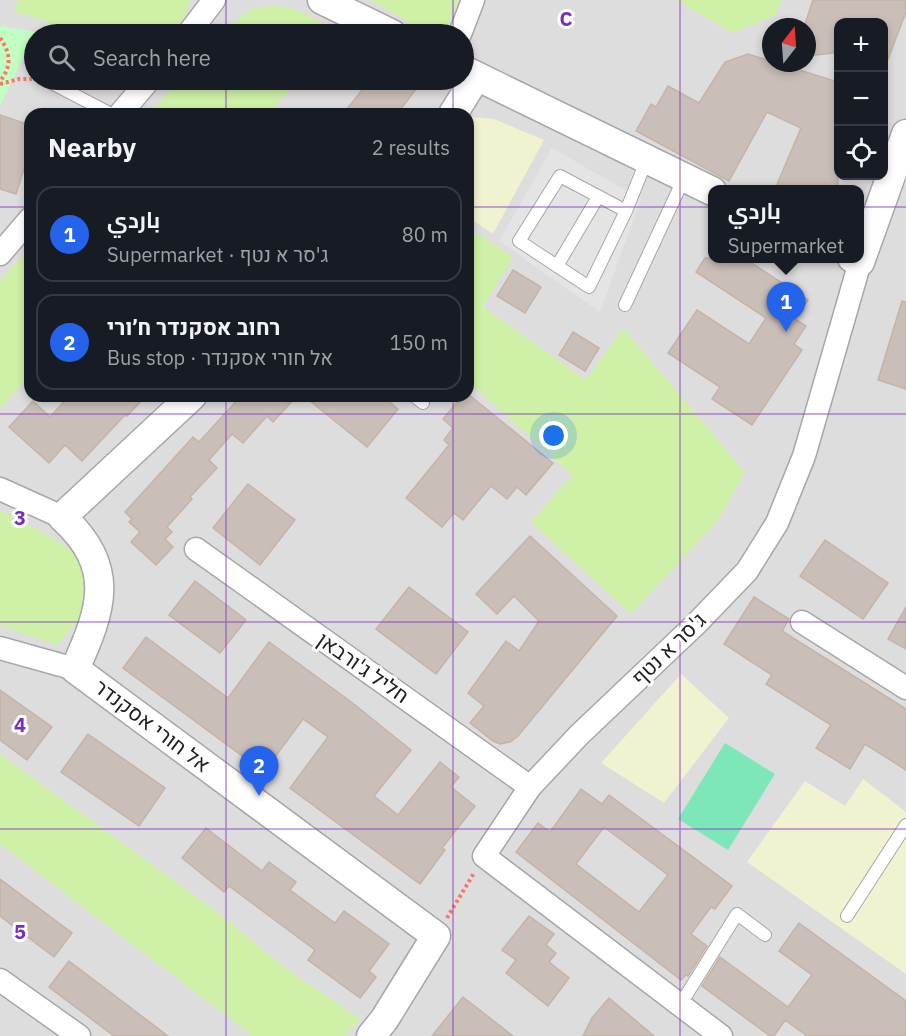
<!DOCTYPE html>
<html lang="en">
<head>
<meta charset="utf-8">
<style>
	:root { --surface:#171b24; --page:#242831; --text:#f1f3f6; --muted:#9ea1a6; --line:#363941; --accent:#2563eb }
	body { margin:0; font-family:"IBM Plex Sans",Cairo,Heebo,sans-serif; background:var(--page); color:var(--text) }
	.controls { position:absolute; right:18px; top:18px; display:grid; overflow:hidden; border-radius:12px; box-shadow:0 3px 9px #0003 }
	.controls button { width:54px; height:54px; display:grid; place-items:center; padding:0; border:0; border-bottom:2px solid var(--line); background:var(--surface); color:var(--text); font:30px sans-serif }
	.compass { position:absolute; left:762px; top:18px; width:54px; height:54px; border-radius:50%; background:var(--surface); box-shadow:0 3px 9px #0003; rotate:17deg }
	.you { position:absolute; left:554px; top:436px; width:21px; height:21px; margin:-15px; border:4px solid #fff; border-radius:50%; background:#1a73e8; box-shadow:0 0 0 9px #1a73e833 }
	.badge { display:grid; place-items:center; width:39px; height:39px; border-radius:50%; background:var(--accent); color:#fff; font-size:20px; font-weight:700 }
	.pin { position:absolute; translate:-50% -50px; filter:drop-shadow(0 2px 3px #0008) }
	.pin::after { content:''; position:absolute; top:32px; width:21px; height:18px; background:inherit; clip-path:polygon(0 0,100% 0,50% 100%) }
	.popup { position:absolute; left:708px; top:185px; width:156px; height:78px; box-sizing:border-box; display:grid; place-content:center; border-radius:12px; background:var(--surface); filter:drop-shadow(0 2px 4px #0005); font-size:20px; white-space:nowrap; color:var(--muted) }
	.popup b { font-size:22px; color:var(--text) }
	.popup::after { content:''; position:absolute; left:50%; top:100%; margin-left:-12px; border:12px solid transparent; border-top-color:var(--surface) }
	.list { margin:0; padding:0; list-style:none }
	h2 { display:flex; justify-content:space-between; align-items:center; height:78px; margin:0; padding:0 24px; font-size:26px }
	h2 small { font-size:20px; font-weight:400; color:var(--muted) }
	.list li { display:grid; grid-template-columns:39px 1fr auto; gap:18px; align-items:center; box-sizing:border-box; height:96px; margin:0 12px 12px; padding:0 12px; border:2px solid var(--line); border-radius:18px }
	.list b { display:block; font-size:22px; white-space:nowrap }
	.list p { margin:0; font-size:20px; white-space:nowrap; color:var(--muted) }
	.list em { font-size:20px; font-style:normal; color:var(--muted) }
	.icon { flex:none; width:33px; height:33px; fill:none; stroke:currentColor; stroke-width:2; stroke-linecap:round; stroke-linejoin:round }
	.map { position:relative; flex:none; width:906px; height:1036px; overflow:hidden }
	.search { position:absolute; background:var(--surface); box-shadow:0 3px 9px #0003; left:24px; top:24px; width:450px; height:66px; display:flex; align-items:center; gap:15px; box-sizing:border-box; padding:0 21px; border-radius:33px; color:var(--muted); font-size:22px }
	.panel { position:absolute; background:var(--surface); box-shadow:0 3px 9px #0003; left:24px; top:108px; width:450px; height:294px; border-radius:18px }
	.map>svg:first-child { display:block }
</style>
</head>
<body>
<div class="map">
<svg width="906" height="1036" viewBox="0 0 906 1036">
	<rect width="100%" height="100%" fill="#f1ede6"/>
	<path fill="#dedddd" fill-rule="evenodd" d="M0 0H906V1036H0ZM838 22H884V176H838ZM771 27H807V63H771ZM34 34H464V80H34ZM30 114H468V396H30ZM712 190H860V258H712Z"/>
	<g fill="#f0f2d0">
		<path d="M472 117 494 119 544 140 493 234 468 217V125Z"/>
		<path d="M681 674 729 718 664 803 601 763Z"/>
		<path d="M863 779 906 812V974L747 862 805 781 845 806Z"/>
	</g>
	<g fill="#cef0a7">
		<path d="M18 0H190L184 18 168 34H49V22L15 12Z"/>
		<path d="M371 0H458L445 34H428Z"/>
		<path d="M676 0H782L776 15 733 33Z"/>
		<path d="M279 5 301 12 342 32 340 34H221L252 8Z"/>
		<path d="M179 80H299L268 114H149Z"/>
		<path d="M475 232 513 257 483 307 586 380 623 328 745 472 718 520 631 614 531 522 572 475 468 381V241Z"/>
		<path d="M30 247V375L0 409V281Z"/>
		<path d="M0 510 44 533 73 552 88 583 82 616 57 645 0 625Z"/>
		<path d="M0 754 221 915 284 967 360 1019 345 1036H253L0 844Z"/>
	</g>
	<path fill="#c0fec2" d="M0 26 35 32 0 106Z"/>
	<path fill="#7de7ba" d="M725 743 775 774 728 850 678 819Z"/>
	<path fill="#e4e4e4" d="M552 148 641 199 600 312 499 241Z"/>
	<g fill="#cabfb8" stroke="#c5b3a6" stroke-width="1.5" fill-rule="evenodd">
		<path d="M813 0H906V12L885 67 884 22H838V40L833 53 807 56V27H804Z"/>
		<path d="M748 54 838 82V189H775L801 128 767 112 729 181 636 131 651 104 656 107 668 86 699 103 725 62Z"/>
		<path d="M370 80H423L397 114H343Z"/>
		<path d="M0 115 30 125V168L25 166 16 194 0 189Z"/>
		<path d="M705 258H744L808 300 795 319 806 326 794 344 802 350 752 425 712 399 720 387 668 353 697 310 749 344 766 318 696 272Z"/>
		<path d="M513 270 541 287 525 313 497 296Z"/>
		<path d="M902 301 906 302V389L878 380Z"/>
		<path d="M573 332 599 348 585 371 559 355Z"/>
		<path d="M468 394 553 463 526 495 517 487 507 499 491 486 463 520 454 513 442 527 406 498 449 445 444 440 453 428 443 419 462 396H468Z"/>
		<path d="M69 396H146L127 416 125 415 82 461 65 445 49 463 9 427 33 401 50 417Z"/>
		<path d="M241 396H297L273 422 267 416 243 443 232 434 209 460 217 468 190 497 192 499 167 527 172 532 165 539 173 547 156 565 131 542 140 532 129 522 132 519 125 512 193 437 199 442Z"/>
		<path d="M304 396H382L398 409 367 447Z"/>
		<path d="M248 484 295 520 260 565 213 528Z"/>
		<path d="M530 536 617 616 518 736 510 742 500 744 493 741 470 723 484 706 468 693 506 641 519 651 539 621 514 596 497 614 476 594Z"/>
		<path d="M825 540 888 583 863 619 800 576Z"/>
		<path d="M195 581 246 620 220 653 169 615Z"/>
		<path d="M409 587 468 632 436 674 376 629Z"/>
		<path d="M754 597 789 619 782 631 906 709V770L865 744 850 769 816 748 831 725 766 684 772 675 724 644Z"/>
		<path d="M906 607V649L888 639Z"/>
		<path d="M146 637 228 698 269 642 350 701 411 750 374 796 398 815 440 762 459 777 451 787 475 806 442 848 445 850 420 884 290 788 328 737 303 719 264 772 123 668Z"/>
		<path d="M0 690 52 727 27 760 0 740Z"/>
		<path d="M88 734 165 788 139 826 61 772Z"/>
		<path d="M581 789 602 804 609 795 732 886 715 909 711 907 691 934 707 946 688 976 686 975 681 980 516 852 538 823 550 832ZM604 827 668 875 639 912 576 864Z"/>
		<path d="M206 828 262 871 269 862 296 882 290 890 335 923 344 911 389 944 369 971 376 977 360 998 308 960 315 950 229 886 224 892 182 858Z"/>
		<path d="M0 879 72 933 54 957 0 916Z"/>
		<path d="M529 916 554 934 546 945 556 953 549 962 569 978 548 1006 506 973 516 960 502 950Z"/>
		<path d="M799 923 906 1001V1036H807L785 1020 774 1036H770L702 986 720 957 788 1007 812 975 779 951Z"/>
		<path d="M69 961 168 1036H114L49 987Z"/>
		<path d="M463 997 513 1036H432Z"/>
		<path d="M609 998 654 1036H583L592 1018Z"/>
	</g>
	<g fill="none" stroke-linecap="round" stroke-linejoin="round">
		<defs>
			<g id="service">
				<path d="M46 80 111 114"/>
				<path d="M626 211 560 176 519 241 589 287 626 211 647 159"/>
				<path d="M557 266 598 197"/>
				<path d="M625 305 684 178"/>
				<path d="M414 396 423 403"/>
				<path d="M847 916 906 825"/>
				<path d="M680 1005 737 914 765 935"/>
			</g>
			<g id="minor">
				<path d="M188 34 214 0"/>
				<path d="M460 34 473 0"/>
				<path d="M120 114 149 80"/>
				<path d="M0 254 30 219"/>
				<path d="M0 489 62 517"/>
				<path d="M196 549 530 787"/>
				<path d="M802 622 906 688"/>
				<path d="M0 648 75 669"/>
				<path d="M0 980 79 1036"/>
				<path d="M721 1036 484 856 530 787 579 735 696 624 747 571 777 523 804 456 860 262"/>
			</g>
			<g id="tertiary">
				<path d="M322 0 392 34"/>
				<path d="M464 70 712 191"/>
				<path d="M453 114 476 77"/>
				<path d="M852 258 860 262 906 134"/>
				<path d="M192 396 62 517C117 567 102 609 75 669L436 936 384 1020 371 1036"/>
			</g>
		</defs>
		<use href="#service" stroke="#a7a7a7" stroke-width="14"/>
		<use href="#minor" stroke="#a7a7a7" stroke-width="25"/>
		<use href="#tertiary" stroke="#a7a7a7" stroke-width="31"/>
		<g stroke="#ff7369" stroke-width="4" stroke-dasharray="3 3" stroke-linecap="butt">
			<path d="M0 38C11 54 12 66 0 81"/>
			<path d="M0 84 19 79H32"/>
			<path d="M447 918 474 873"/>
		</g>
		<use href="#service" stroke="#fff" stroke-width="12"/>
		<use href="#minor" stroke="#fff" stroke-width="22"/>
		<use href="#tertiary" stroke="#fff" stroke-width="28"/>
	</g>
	<path fill="none" stroke="#7b2cbf" stroke-width="1.5" stroke-opacity="0.55" d="M226 0V34M453 0V34M680 0V1036M226 80V114M453 80V114M0 207H30M468 207H906M226 396V1036M453 396V1036M0 414H906M0 622H906M0 829H906"/>
	<g text-anchor="middle" stroke-width="6" stroke-linejoin="round" paint-order="stroke">
		<g font-size="21" fill="#202020" stroke="#fff">
			<text transform="translate(669 649) rotate(-44)" y="7">ג'סר א נטף</text>
			<text transform="translate(363 668) rotate(35)" y="7">חליל ג'ורבאן</text>
			<text transform="translate(152 726) rotate(37)" y="7">אל חורי אסקנדר</text>
		</g>
	</g>
	<g font-size="20" text-anchor="middle" font-weight="bold" fill="#7b2cbf" stroke="#fff" stroke-width="6" stroke-linejoin="round" paint-order="stroke">
		<text x="566" y="26">C</text>
		<text x="20" y="525">3</text>
		<text x="20" y="732">4</text>
		<text x="20" y="939">5</text>
	</g>
</svg>
<div class="controls">
<button>+</button>
<button>−</button>
<button><svg class="icon" aria-label="locate" viewBox="0 0 24 24"><circle cx="12" cy="12" r="6"/><path d="M12 2v4M12 18v4M2 12h4M18 12h4"/></svg></button>
</div>
<svg class="compass" viewBox="-18 -18 36 36"><path d="M0-13l5 13h-10z" fill="#e53935"/><path d="M0 13l5-13h-10z" fill="#9ea1a6"/></svg>
<div class="you"></div>
<div class="pin badge" style="left:786px;top:332px">1</div>
<div class="popup"><b>باردي</b>Supermarket</div>
<div class="pin badge" style="left:259px;top:796px">2</div>
<div class="search"><svg class="icon" aria-label="search" viewBox="0 0 24 24"><circle cx="10" cy="10" r="6"/><path d="M15 15l6 6"/></svg>Search here</div>
<section class="panel">
<h2>Nearby<small>2 results</small></h2>
<ul class="list">
<li><span class="badge">1</span><div><b>باردي</b><p>Supermarket · ג'סר א נטף</p></div><em>80 m</em></li>
<li><span class="badge">2</span><div><b>רחוב אסקנדר ח׳ורי</b><p>Bus stop · אל חורי אסקנדר</p></div><em>150 m</em></li>
</ul>
</section>
</div>
</body>
</html>
